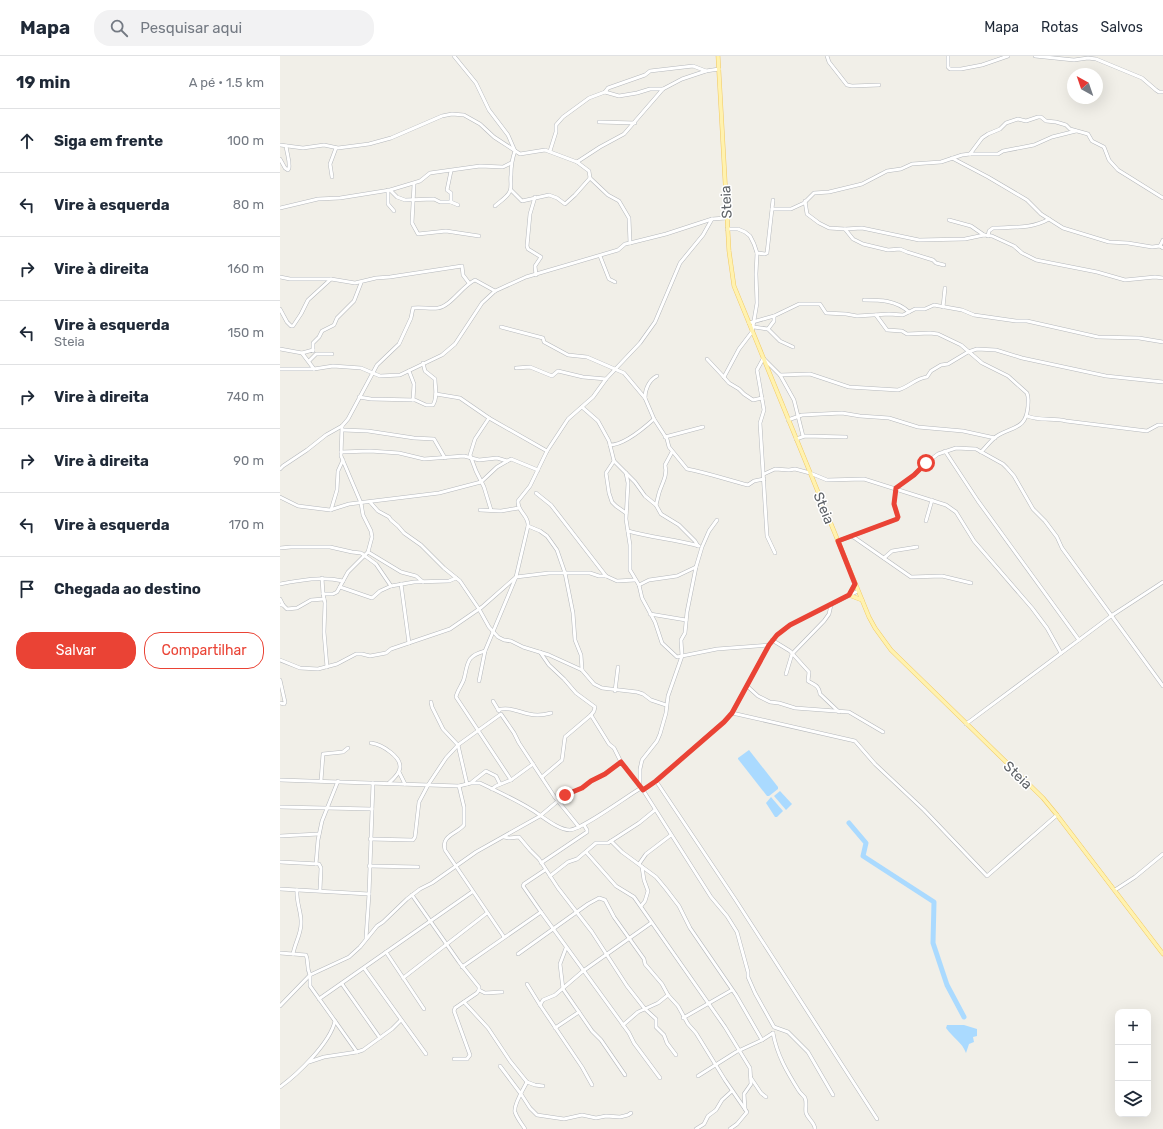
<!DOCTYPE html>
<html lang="pt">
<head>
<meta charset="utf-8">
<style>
	:root { --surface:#fff; --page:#f2f2f3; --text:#1f2937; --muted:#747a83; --line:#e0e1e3; --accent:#ea4335 }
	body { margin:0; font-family:Rubik,sans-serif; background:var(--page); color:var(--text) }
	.controls { position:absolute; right:12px; bottom:12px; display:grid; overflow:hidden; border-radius:8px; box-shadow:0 4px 16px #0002 }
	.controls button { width:36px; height:36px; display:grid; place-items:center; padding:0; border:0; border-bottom:1px solid var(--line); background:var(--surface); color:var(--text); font:20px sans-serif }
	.compass { position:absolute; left:787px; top:12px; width:36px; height:36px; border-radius:50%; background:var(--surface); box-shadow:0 4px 16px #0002; rotate:320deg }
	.stop { position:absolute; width:12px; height:12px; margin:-9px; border:3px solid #ea4335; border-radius:50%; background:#fff }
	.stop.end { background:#ea4335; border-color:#fff; box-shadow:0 1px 4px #0008 }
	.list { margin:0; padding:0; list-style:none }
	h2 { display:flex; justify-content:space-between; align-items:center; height:52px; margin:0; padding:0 16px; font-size:17px }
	h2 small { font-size:13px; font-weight:400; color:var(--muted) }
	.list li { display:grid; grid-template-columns:26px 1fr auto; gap:12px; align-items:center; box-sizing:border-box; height:64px; padding:0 16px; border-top:1px solid var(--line) }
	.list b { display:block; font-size:15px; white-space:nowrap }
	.list p { margin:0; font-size:13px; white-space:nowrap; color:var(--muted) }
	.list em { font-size:13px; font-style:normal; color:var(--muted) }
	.actions { display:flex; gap:8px; padding:12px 16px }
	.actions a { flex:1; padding:9px 0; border:1px solid var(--accent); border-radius:16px; text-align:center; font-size:14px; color:var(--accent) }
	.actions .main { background:var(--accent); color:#fff }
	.icon { flex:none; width:22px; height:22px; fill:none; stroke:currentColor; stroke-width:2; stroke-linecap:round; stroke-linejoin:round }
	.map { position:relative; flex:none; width:883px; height:1073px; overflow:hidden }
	header { display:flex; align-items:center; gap:24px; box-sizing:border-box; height:56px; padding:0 20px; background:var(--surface); border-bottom:1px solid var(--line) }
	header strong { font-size:19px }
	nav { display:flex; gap:22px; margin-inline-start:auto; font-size:14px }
	.search { width:280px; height:36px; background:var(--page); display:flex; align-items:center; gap:10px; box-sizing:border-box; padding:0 14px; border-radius:16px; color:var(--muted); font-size:15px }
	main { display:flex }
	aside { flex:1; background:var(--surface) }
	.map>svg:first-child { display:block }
</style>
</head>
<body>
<header>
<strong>Mapa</strong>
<div class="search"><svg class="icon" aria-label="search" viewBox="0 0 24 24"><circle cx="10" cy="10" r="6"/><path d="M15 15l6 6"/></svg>Pesquisar aqui</div>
<nav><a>Mapa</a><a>Rotas</a><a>Salvos</a></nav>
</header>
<main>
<aside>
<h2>19 min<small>A pé · 1.5 km</small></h2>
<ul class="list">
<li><svg class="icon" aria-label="ahead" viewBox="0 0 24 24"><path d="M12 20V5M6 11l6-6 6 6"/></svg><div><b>Siga em frente</b></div><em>100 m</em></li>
<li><svg class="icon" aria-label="left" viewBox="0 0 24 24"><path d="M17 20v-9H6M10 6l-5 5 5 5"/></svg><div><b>Vire à esquerda</b></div><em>80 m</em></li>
<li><svg class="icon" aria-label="right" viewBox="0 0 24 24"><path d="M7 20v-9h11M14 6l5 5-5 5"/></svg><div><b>Vire à direita</b></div><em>160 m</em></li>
<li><svg class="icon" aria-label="left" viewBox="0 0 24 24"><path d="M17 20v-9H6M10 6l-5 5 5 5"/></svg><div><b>Vire à esquerda</b><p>Steia</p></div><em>150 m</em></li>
<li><svg class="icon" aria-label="right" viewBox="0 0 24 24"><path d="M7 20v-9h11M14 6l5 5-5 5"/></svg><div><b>Vire à direita</b></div><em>740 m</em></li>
<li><svg class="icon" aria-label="right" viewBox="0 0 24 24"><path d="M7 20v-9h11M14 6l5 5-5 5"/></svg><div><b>Vire à direita</b></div><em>90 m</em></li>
<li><svg class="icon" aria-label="left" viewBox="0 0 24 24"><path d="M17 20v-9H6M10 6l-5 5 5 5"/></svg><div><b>Vire à esquerda</b></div><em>170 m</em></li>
<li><svg class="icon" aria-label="arrive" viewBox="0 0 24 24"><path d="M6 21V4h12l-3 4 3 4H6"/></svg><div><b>Chegada ao destino</b></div></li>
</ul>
<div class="actions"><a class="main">Salvar</a><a>Compartilhar</a></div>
</aside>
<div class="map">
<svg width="883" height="1073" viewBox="0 0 883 1073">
	<rect width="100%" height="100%" fill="#f1efe8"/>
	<g fill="#aadaff">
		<path d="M469 694 498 731V733L489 740H487L458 703V702Z"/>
		<path d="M500 735 512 748 506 754 494 740Z"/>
		<path d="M491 741 503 755 497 761H495L486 747Z"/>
		<path d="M667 969H684L697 973V980L693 981 694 986 689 988 686 997C682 986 673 982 666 972Z"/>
	</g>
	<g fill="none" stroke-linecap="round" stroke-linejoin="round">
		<path stroke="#aadaff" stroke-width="5" d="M569 767 586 787 583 800 654 846 653 887 667 929 684 961"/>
		<defs>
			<g id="minor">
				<path d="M174 0 196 27 209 54 228 79 235 95C232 103 231 111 231 119 230 124 232 130 230 135 228 141 219 146 215 150"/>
				<path d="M547 0 549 6 567 29 572 30 599 29"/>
				<path d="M668 0V11L670 13H681L702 9 728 0"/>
				<path d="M755 0 794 4 808 2 816 3 862 22 876 34 879 36H883"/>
				<path d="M325 36 339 40 357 37 370 33H383"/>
				<path d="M319 66 355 67"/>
				<path d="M0 89 23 92 44 89 58 92 89 88 111 82 162 60 172 58 184 59 200 68 214 81 240 98 265 94 297 106 320 91 344 78 383 33 402 23 426 15 439 13"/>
				<path d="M270 95 276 76V69L283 61 309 42 325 36 328 32 365 19 370 15 413 10 426 15"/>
				<path d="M690 98 702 82 708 78 720 73 726 67 738 63 746 65 758 61H761L766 65 776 66 786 69 790 73 808 78 812 85 824 91 829 104 838 114 883 142"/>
				<path d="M672 102 708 121 747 144 761 158 783 172 829 186 848 187 872 191 880 190 883 192"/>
				<path d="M0 103 5 112 8 114 9 112C10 105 7 98 6 90"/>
				<path d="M297 106 309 115 310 122 328 139 339 145 349 162 350 187"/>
				<path d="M171 115 167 134 171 137V146"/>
				<path d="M52 121 50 108 56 92"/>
				<path d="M134 128 132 167 138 178 166 175 199 180"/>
				<path d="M108 134V148L114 155"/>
				<path d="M110 134 117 141 125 144 154 143 160 146H171L178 149"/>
				<path d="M231 134 242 145 269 139 277 142 285 148 295 139 310 122"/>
				<path d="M255 141 250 158 247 190 248 193 261 201 255 210 256 219"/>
				<path d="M525 145 527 158 539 167 549 172 565 173 582 172 639 184 685 183 704 179 712 180 734 190 742 197 756 204 817 216 845 224 875 221 883 222"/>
				<path d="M0 152 38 143 60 142 110 134 140 125 150 117 200 110 223 111 231 107"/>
				<path d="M492 153H511L524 147 534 137 549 136 582 128 607 115 621 113 632 108 661 106 682 99 690 98H718L723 95 754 89 772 81 796 75"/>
				<path d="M669 164 691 170 704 179"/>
				<path d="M565 173 573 183 583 188 608 194 620 193 627 196 653 204 656 207 664 209"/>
				<path d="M708 180 709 175 713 172C732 171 752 173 769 163"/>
				<path d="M880 190 883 184"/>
				<path d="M477 197 485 198 487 197 493 144"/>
				<path d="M320 200 329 223 335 226"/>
				<path d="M0 221 10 223H51L75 227 96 222 110 221 182 210 183 219 189 227"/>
				<path d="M584 244C600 244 616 244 629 256"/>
				<path d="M663 251 665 232"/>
				<path d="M0 253 7 266 11 270H13L21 258 28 244 51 223"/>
				<path d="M596 259 607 274 622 275 627 278 650 277 658 278 681 289 702 307 728 320 747 337C749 342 748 345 748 350 746 374 733 370 717 380 711 384 706 391 701 396"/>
				<path d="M469 267 494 260 519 248H540L546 257 566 258 577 260 609 258 623 259 635 253H645L654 249 682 254 694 259 736 265H747L818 281 859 282 883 286"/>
				<path d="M221 271 263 282 264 286 288 299 307 301 344 317 365 342 374 363 387 383 389 391 407 413C428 417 448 424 468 429L474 425 484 423"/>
				<path d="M474 271 488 273 500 285 513 291"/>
				<path d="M488 273 494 265V260"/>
				<path d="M0 293 22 297 34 313"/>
				<path d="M33 294V287L39 281 42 275 54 269 57 262 74 245 81 227"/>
				<path d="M22 297 33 294V295"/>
				<path d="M427 303 442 319 449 327 459 333 464 338 473 344 482 342"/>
				<path d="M483 303 477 314 484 354 480 367 487 480 495 497"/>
				<path d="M484 303 500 319 530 318 569 331 618 334C629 331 636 322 647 321L651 315 661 309 668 308 688 296 697 293 716 294 742 302 826 320 883 326"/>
				<path d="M29 305 36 298H52"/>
				<path d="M236 312 250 311 272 320 278 315 303 321 326 323"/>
				<path d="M0 313H34L53 310 81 312 100 320 120 319 162 299 175 288 202 247 215 235 246 221 338 194 345 188 350 187 386 178 432 163 446 162"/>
				<path d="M129 315 134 328 133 344"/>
				<path d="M500 319 514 344 523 380"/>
				<path d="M444 321 459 293 472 276 477 247 476 218 477 197 474 188 470 180 465 176 458 173H447"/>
				<path d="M156 338 180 342 209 362 267 395"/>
				<path d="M79 341 91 343 135 344 146 349H153C158 341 155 331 155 323L145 315 143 307"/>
				<path d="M365 342C365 333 369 324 377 320"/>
				<path d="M302 351 318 365 329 385 334 405 326 417 329 437 332 446 336 450 346 457"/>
				<path d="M747 360C759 365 773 362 786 365L867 375 878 369H883"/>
				<path d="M209 362 195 383 190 399 196 415 204 431 211 454"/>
				<path d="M508 364 522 359 562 357 580 360 609 362 638 371 683 375 715 382"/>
				<path d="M63 374 88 375 134 382 154 383 165 402"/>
				<path d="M385 381 423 371"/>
				<path d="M516 383 525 380 566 381"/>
				<path d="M330 389C344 389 364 372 374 363"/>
				<path d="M665 395 698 445 799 584"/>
				<path d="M61 396 90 395 119 397 144 403 184 400 199 404 217 402 227 405"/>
				<path d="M334 405 355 426 365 440 376 449 381 458 399 469 415 485 418 490"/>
				<path d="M0 413 3 410 27 394 46 379 62 370 68 363 97 309 119 288 131 262 133 252C141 251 150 253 158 252 171 250 182 230 195 224L215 235"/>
				<path d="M346 417 348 427 346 463 350 489V514L359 529 362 542 375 566 382 587 397 601 437 593 489 589"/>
				<path d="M484 418 495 413 509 414 515 413 530 417 547 424 584 423 666 449 676 456 694 485 752 552 767 572 781 597"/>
				<path d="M256 437 271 449 326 520"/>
				<path d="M0 441 18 450 50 454 69 448 159 437 201 426 217 411 231 403 258 414"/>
				<path d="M90 446 98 455 109 461 111 464 118 470 124 477 141 489 164 512 180 525 199 553 209 571 218 581 224 584 231 585 243 591 269 599 302 614 314 628 322 632 357 636 363 638 371 644 386 649"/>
				<path d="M376 449C377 445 378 441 379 437 382 427 388 419 385 409L392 396"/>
				<path d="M51 454 57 434 58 415 63 404"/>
				<path d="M200 454 221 455 239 452"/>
				<path d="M646 465 652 444"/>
				<path d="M248 470 260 475 267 480 277 494 285 517 293 557 295 584 301 599 302 614"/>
				<path d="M348 475C372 482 396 483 419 490"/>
				<path d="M572 480 617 463 618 461 614 448 616 432 634 419 646 407 658 398 676 392 696 393 723 408 727 412 734 420 753 453 765 465 777 481 782 492 883 630"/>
				<path d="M558 485 572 480 631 521 662 520 691 527"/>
				<path d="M0 492 11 491H50L72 496 81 497 96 508 111 530"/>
				<path d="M88 496 121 516 136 520 143 526"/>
				<path d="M604 502 612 495 637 491"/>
				<path d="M42 522 43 538"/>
				<path d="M0 528C21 524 42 520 63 525"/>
				<path d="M121 528 129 587"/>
				<path d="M359 529 369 524 397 520 416 511"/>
				<path d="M60 531 92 542 100 535 111 530 134 526 169 525 176 522"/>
				<path d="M0 543 3 549"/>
				<path d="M0 549H3L7 553 17 552 31 544 44 543"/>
				<path d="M370 558 406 564"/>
				<path d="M492 584 510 595 529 616 528 625C534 629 539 629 540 638L559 656"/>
				<path d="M260 596 269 609 284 623 296 637 315 651 314 655 311 659 285 681 282 704 262 721"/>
				<path d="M0 604 20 612 38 613 57 608 76 598H82L90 600 106 597 111 593 170 573 202 551 236 521 269 517H310L319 520H326L337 525 355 524"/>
				<path d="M47 611 44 576 45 547 43 538H53L57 536 68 516 88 496 92 481 91 475 83 459 81 447 61 400 62 370"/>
				<path d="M506 618 512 598 544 565 549 558 551 549"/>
				<path d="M0 624 5 646 4 648 0 647"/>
				<path d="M199 625 205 595"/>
				<path d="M467 630 478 640 490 646 499 647 515 652 569 656 603 676"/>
				<path d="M335 635 338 611"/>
				<path d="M213 645 219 655"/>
				<path d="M151 646 152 651 163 673 178 689 187 728"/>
				<path d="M218 654C228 650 239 656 249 658 257 660 264 659 271 657"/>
				<path d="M452 657 575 685 595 708 644 754 707 820 777 759"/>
				<path d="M311 659 329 688 334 692 341 706 363 734 431 841 447 860 457 876 468 916V921L475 937 494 971 508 976 528 996 553 1039"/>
				<path d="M686 668 831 560 883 526"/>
				<path d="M91 687C101 688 125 702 119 715 117 720 112 724 109 727"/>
				<path d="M119 716 125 728"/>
				<path d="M0 724 179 730 191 727H200C217 735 234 743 249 752 260 758 277 774 290 774 303 773 347 740 361 732"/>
				<path d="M231 724 176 641C177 635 182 629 184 623 188 607 186 600 205 595L236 521 248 470C249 459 237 456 238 445L250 430 267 395 288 363 313 341 326 323 360 287 375 266 400 207 423 179 432 163"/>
				<path d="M41 725 43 698 63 696 68 692"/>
				<path d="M376 725 455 843 597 1063"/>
				<path d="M192 726 206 715 216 720 220 728"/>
				<path d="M179 730 184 751V769C177 778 161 779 165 794L224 881"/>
				<path d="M360 730V713L362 704 377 685 380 678 386 657 388 640 402 600 401 584 405 577 407 556 416 511 422 491 429 475 437 464"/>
				<path d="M212 733 216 730 231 724 253 708"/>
				<path d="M363 734 376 725 447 663 452 657 489 589 497 579 510 569 578 535"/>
				<path d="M0 751 92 753"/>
				<path d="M0 780 39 778"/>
				<path d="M224 781 229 782 239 781 250 794 259 803 278 832 312 876 347 930 365 953 376 963V971L384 979 387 987 396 999"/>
				<path d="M90 783 133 784 135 781 139 746 148 729 166 702 178 689 221 658 234 677 239 687 274 740 299 771"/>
				<path d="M331 785 342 796 376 821 386 833 399 850 410 872 456 939 482 984"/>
				<path d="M306 796 336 830 354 841 445 971 470 1012 471 1028 464 1038 465 1053"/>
				<path d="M0 806 39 808 41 812 40 834"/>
				<path d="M261 807 307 776V774L304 769"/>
				<path d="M36 808 38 784 42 765 58 725"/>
				<path d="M359 808 366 798 391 779"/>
				<path d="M89 810 138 811"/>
				<path d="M270 820 288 806 297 803 316 787H328L359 767 375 754"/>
				<path d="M0 833 89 838"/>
				<path d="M835 834 855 821 883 798"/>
				<path d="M132 839 179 906 199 931V934L197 937 175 952 174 955 190 999 187 1003H174"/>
				<path d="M361 850 365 845 368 835 364 824 362 811"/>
				<path d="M261 856 243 830 244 828 265 814"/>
				<path d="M86 882 89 838 93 727"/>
				<path d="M286 892 280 908 283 933 312 975 321 984 345 1019"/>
				<path d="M106 896 144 953"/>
				<path d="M0 897 26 899C29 906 26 911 30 919L0 950"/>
				<path d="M13 898C15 887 21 878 21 868 22 857 16 847 17 834"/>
				<path d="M238 898 308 848 319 842 325 844 334 861 364 903 365 908 382 928 388 939 398 950 408 968 416 977 445 1024 467 1056 457 1068 450 1073"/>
				<path d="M182 911 261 856 349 977 354 987 380 1022"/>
				<path d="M84 912 146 998"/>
				<path d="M123 922 207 857"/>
				<path d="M62 928 100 982"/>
				<path d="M247 928 260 949"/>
				<path d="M199 934 205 937 222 936"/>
				<path d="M39 943 192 836"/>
				<path d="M184 946 208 972 230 1005 247 1026 255 1029 263 1030"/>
				<path d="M403 962 452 934"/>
				<path d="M55 965 77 996"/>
				<path d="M343 969 358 956 378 947 388 939"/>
				<path d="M275 972 299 956"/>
				<path d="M493 977C497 999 507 1016 519 1035 521 1038 524 1040 525 1042 527 1046 525 1053 526 1057 528 1063 535 1067 535 1073"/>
				<path d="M29 1006 44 1001 77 996 83 994 112 973 121 964"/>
				<path d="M220 1010 241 1038 250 1052 257 1059 284 1063 302 1059 316 1062 326 1060 340 1061 348 1059 351 1057"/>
				<path d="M418 1020 456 996 482 984 493 977"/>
				<path d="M471 1022 481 1037 486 1041"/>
				<path d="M312 1029 302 1011 260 949 263 944 275 939 303 915 371 867"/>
				<path d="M0 1031C18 1018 50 987 55 965L30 930V919L69 901 80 891 97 870 103 866 127 843 140 833 152 827 196 796 260 760 285 739 302 732 311 725 325 718 341 706"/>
				<path d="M245 1073C241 1067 237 1062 235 1056 233 1049 244 1032 247 1026"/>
				<path d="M416 1073 424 1068 428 1060 436 1054 442 1044 452 1035"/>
			</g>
			<g id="major">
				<path d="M438 0 449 195 454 230 589 561 595 572 611 594 763 742 777 759 883 898"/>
				<path d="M575 528 569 539 582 544"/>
			</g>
		</defs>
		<use href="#minor" stroke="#b5b8bc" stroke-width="4"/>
		<use href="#major" stroke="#f2c960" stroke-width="4.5"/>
		<use href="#minor" stroke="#fff" stroke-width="3"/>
		<use href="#major" stroke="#fff2af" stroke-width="3.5"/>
	</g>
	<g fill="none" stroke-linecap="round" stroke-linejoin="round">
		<path stroke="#ea4335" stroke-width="5" d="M285 739 302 732 311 725 325 718 341 706 363 734 376 725 444 666 452 657 489 589 497 579 510 569 569 539 575 528 558 485 617 463 618 461 614 448 616 432 634 419 646 407"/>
	</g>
	<g text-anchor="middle" stroke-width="3" stroke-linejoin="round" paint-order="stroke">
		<g font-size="14" fill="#5f6368" stroke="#fff">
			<text transform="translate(446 146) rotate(-93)" y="5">Steia</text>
			<text transform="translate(544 452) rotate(68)" y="5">Steia</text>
			<text transform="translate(738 719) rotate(44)" y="5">Steia</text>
		</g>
	</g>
</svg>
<div class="controls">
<button>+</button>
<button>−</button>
<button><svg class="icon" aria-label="layers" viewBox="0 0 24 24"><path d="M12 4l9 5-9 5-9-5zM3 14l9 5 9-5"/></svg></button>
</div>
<svg class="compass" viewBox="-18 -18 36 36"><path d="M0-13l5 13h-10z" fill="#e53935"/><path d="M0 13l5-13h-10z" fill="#747a83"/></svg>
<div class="stop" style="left:646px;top:407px"></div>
<div class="stop end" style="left:285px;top:739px"></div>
</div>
</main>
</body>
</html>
